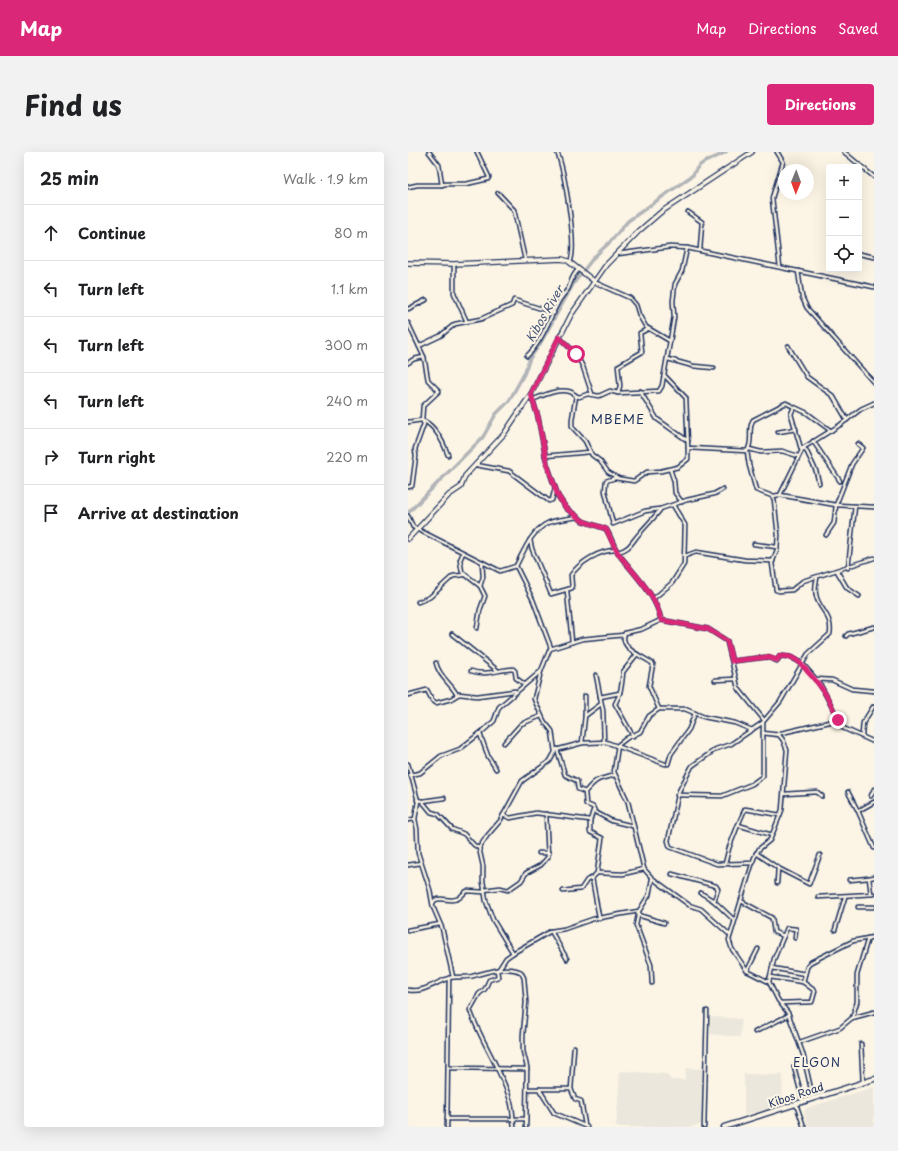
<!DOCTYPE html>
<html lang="en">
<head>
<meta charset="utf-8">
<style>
	:root { --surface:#fff; --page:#f2f2f2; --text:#202124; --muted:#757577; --line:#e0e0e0; --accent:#db2777 }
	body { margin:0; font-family:"Playpen Sans",sans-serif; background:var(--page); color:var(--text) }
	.controls { position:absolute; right:12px; top:12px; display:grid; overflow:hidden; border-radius:4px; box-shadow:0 4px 16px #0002 }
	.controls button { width:36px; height:36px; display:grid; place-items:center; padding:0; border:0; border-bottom:1px solid var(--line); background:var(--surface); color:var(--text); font:20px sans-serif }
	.compass { position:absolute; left:370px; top:12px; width:36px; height:36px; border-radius:50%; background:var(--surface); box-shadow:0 4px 16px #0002; rotate:181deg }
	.stop { position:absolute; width:12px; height:12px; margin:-9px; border:3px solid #db2777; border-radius:50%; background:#fff }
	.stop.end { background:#db2777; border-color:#fff; box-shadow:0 1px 4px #0008 }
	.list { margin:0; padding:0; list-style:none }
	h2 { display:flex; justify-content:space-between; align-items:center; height:52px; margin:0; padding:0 16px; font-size:17px }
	h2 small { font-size:13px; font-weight:400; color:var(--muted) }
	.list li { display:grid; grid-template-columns:26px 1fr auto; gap:12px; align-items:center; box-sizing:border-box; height:56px; padding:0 16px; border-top:1px solid var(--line) }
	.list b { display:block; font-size:15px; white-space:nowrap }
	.list em { font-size:13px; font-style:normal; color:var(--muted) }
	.icon { flex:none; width:22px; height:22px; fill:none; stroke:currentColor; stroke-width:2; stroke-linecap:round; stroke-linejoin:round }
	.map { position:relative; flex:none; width:466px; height:975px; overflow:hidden; border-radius:4px }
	header { display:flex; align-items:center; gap:24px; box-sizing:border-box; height:56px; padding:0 20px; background:var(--accent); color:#fff }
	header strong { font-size:19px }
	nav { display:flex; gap:22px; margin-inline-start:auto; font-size:14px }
	.intro { display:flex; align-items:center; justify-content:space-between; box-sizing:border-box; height:96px; padding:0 24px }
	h1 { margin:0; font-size:28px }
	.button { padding:10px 18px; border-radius:4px; background:var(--accent); color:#fff; font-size:14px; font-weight:700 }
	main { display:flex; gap:24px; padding:0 24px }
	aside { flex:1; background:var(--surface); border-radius:4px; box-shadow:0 4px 16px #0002 }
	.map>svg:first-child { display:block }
</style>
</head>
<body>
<header>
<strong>Map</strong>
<nav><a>Map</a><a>Directions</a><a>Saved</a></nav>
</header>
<div class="intro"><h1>Find us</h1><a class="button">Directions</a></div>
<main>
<aside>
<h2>25 min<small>Walk · 1.9 km</small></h2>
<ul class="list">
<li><svg class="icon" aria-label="ahead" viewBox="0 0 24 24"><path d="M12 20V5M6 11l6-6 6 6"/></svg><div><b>Continue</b></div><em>80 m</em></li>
<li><svg class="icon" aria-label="left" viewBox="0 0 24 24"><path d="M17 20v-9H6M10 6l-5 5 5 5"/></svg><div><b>Turn left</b></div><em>1.1 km</em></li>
<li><svg class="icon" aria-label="left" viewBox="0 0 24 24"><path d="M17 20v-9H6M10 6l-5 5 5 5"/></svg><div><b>Turn left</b></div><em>300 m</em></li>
<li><svg class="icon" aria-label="left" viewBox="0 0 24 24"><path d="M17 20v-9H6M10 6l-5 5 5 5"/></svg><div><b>Turn left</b></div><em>240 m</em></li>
<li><svg class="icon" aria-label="right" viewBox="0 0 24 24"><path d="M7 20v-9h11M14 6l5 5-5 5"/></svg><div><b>Turn right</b></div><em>220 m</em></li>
<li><svg class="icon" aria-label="arrive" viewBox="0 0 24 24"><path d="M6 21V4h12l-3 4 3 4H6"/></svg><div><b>Arrive at destination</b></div></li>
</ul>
</aside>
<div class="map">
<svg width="466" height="975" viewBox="0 0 466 975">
	<rect width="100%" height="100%" fill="#fcf5e5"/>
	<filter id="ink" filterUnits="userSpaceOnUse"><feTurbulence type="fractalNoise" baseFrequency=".025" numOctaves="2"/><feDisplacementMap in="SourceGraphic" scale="8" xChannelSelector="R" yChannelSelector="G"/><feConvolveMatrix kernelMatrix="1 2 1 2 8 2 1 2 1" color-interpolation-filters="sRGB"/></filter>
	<g filter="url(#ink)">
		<g fill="#ece7dc">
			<path d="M303 865 334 867 332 885 302 882Z"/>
			<path d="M278 916 295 917 293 972 283 975H208L212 919 259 922 263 928H277Z"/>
			<path d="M336 922 375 923 374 954 336 963Z"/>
			<path d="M466 935V975H400L396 961 398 956Z"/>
		</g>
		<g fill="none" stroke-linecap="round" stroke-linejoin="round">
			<path stroke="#b2b4b8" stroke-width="3.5" d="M0 361 75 285 88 262 101 249 116 222 122 206 132 192 166 131 186 105 202 90 220 69 285 23C291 8 305 8 318 0"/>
			<defs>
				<g id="minor">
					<path d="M21 0 31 13 34 33"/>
					<path d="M149 0C156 17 170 96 162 110"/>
					<path d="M369 0 375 10 364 46 372 115"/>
					<path d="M436 0 466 25"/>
					<path d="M0 35 9 33H33L37 32H58L80 27 81 25 69 0"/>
					<path d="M90 41 106 58 117 108"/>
					<path d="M280 60 294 70 292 98"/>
					<path d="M209 102 262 95 279 96 466 135"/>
					<path d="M452 102 466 105"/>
					<path d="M46 112V141L59 170"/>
					<path d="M390 119 394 145 399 156 466 231"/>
					<path d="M186 130 222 146 228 153 231 163 238 175 262 189 256 223 278 246 280 296 339 299 341 313 348 338 364 344 366 347 370 383 369 398 364 411 368 438 371 439 384 438 395 429 466 406"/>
					<path d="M0 157 18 148"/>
					<path d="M0 171 16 205 20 228 31 239 15 254 14 268 16 272 7 297 8 304 4 334 0 335"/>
					<path d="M151 185 168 202 175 215 184 242"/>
					<path d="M262 189 266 165 265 149 267 132 274 119 279 96"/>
					<path d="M11 194 32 184 47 172 73 167 104 153 106 148 146 161"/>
					<path d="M380 194 399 225 425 244 439 268"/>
					<path d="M119 204C134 190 141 167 151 149 153 145 157 141 160 137 164 129 163 125 170 118"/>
					<path d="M260 207 285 214 306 216"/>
					<path d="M0 211 6 207 16 205"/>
					<path d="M232 239 249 267 280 289"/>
					<path d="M210 241 212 234 210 214 234 200 232 181 240 177"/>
					<path d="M123 242 130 265 139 312 150 344 158 356 175 369 198 377C204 386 206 397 213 405 228 424 248 443 253 468L234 477 217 481C210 497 237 505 245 512L241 534 251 557H277L296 565 327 571 344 578"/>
					<path d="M168 244 164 267V275L177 289 184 303 192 309 200 320 210 326"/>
					<path d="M124 248C136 243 150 236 163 240 166 242 168 244 171 245L180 242 191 244 202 239 210 241 251 239 254 234 256 223"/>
					<path d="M16 269C28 275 36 292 40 303"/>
					<path d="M0 270 14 268"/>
					<path d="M370 280 388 277"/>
					<path d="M405 289 432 329"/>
					<path d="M280 296V307L270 315 253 319 239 320 226 329 207 326 198 329 197 339 205 372 237 359 252 357 279 348 306 342 315 337"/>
					<path d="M395 296 398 298 408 319 411 331"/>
					<path d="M341 297 353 300 374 299 390 304"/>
					<path d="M393 297 383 262 386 255 399 261 423 279"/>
					<path d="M339 299C346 289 339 278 345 268L378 251 386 255"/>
					<path d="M137 304 182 300"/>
					<path d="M68 313 101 319 141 349 144 348 147 336"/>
					<path d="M262 317 266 329 267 341 274 350"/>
					<path d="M372 343 395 296 432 273 453 257 466 251"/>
					<path d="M365 344 372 343 428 353 466 355"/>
					<path d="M0 364 5 375 92 419 108 414C116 399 123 379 140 371 148 367 160 367 168 365"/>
					<path d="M418 383 426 371 428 353 444 312 455 296 450 292"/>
					<path d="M122 388 124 397 143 442 164 436 163 423C172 410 192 398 208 398"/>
					<path d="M346 392 369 395"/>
					<path d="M210 400C222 397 223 391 231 382 238 374 245 367 252 358"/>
					<path d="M55 401 52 408 54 420 72 434"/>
					<path d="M277 404 288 400 337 408 365 409"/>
					<path d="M108 414 125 448 143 496"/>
					<path d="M440 416 447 354"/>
					<path d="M429 419 439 436 451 444"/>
					<path d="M159 439 164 490"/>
					<path d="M245 447 264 431 276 412 277 373 265 353"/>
					<path d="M10 450 22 445 45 424 56 423"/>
					<path d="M253 468 300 477 319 489 330 536 356 568"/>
					<path d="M69 476 72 458 77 444 72 434 75 425 74 410"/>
					<path d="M44 482 89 518"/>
					<path d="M438 484 440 482 466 475"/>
					<path d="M325 509 359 505 369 509 372 504 382 505 394 511 412 532 435 576 466 590"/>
					<path d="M28 511C31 525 44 532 49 543"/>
					<path d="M63 519C79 524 88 518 105 517L107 519 108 526 116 532"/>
					<path d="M188 523 195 559 196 590"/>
					<path d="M407 527 424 528 444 537 466 539"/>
					<path d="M307 528 328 527"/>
					<path d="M0 543 19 538 24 548 28 551 43 547 51 542 69 544 107 539"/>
					<path d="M177 544V564"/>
					<path d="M192 545 212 541"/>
					<path d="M251 557 241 564 232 580 219 586 210 593 206 620 220 650 236 717 244 726 281 753 293 757 322 783"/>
					<path d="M355 581 371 583 375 588 379 598 374 658 362 688 351 697 346 706 321 788 324 797 339 819 361 830 370 848 380 861 395 902 405 946"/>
					<path d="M72 582 80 604 88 617"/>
					<path d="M369 582 430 568"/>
					<path d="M454 583 455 571 465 555"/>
					<path d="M225 584 207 552C213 542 214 532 215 520L229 502"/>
					<path d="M96 591 113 572 133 564"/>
					<path d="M174 591 177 564 193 552"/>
					<path d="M149 597 157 623 169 629 170 637 177 640"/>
					<path d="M148 598 174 591 198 590 257 612"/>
					<path d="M0 612 10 649 7 667 9 677 10 701 22 738 25 755 34 776 45 825"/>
					<path d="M260 612 263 602 281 577 287 561"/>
					<path d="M2 623 12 621 33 604 52 597 76 578 86 569 91 555 133 519"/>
					<path d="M207 623C189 628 189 626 177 640L178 652 185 655 187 660 204 669 225 674"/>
					<path d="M440 640 450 659"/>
					<path d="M376 642 409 640 414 644"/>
					<path d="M269 643 314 644 344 632 355 624V570L372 550 400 502 422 482C426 458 401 456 409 426"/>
					<path d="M463 644 466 637"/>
					<path d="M9 648 14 649 23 660 30 662 44 677 56 682 66 693 71 696"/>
					<path d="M15 649 36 646"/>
					<path d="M466 650 450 659 466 696"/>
					<path d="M95 663 102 666 128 661 182 668V680L194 686 189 721 184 726 191 765"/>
					<path d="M0 668 7 667"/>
					<path d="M182 669 185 659"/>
					<path d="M330 673 337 657 372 663"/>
					<path d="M131 701H141"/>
					<path d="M348 701 370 716 369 731"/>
					<path d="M345 711 309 712 262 695 260 689 271 639 284 614 308 597 323 592 354 571"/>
					<path d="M317 712 321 696 330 673 364 683"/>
					<path d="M0 713 13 711"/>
					<path d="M370 716 401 732 412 703"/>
					<path d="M190 721 215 722 236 717"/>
					<path d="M264 722 308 734 310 737 306 749"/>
					<path d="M244 727 241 743 231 759 228 773 243 813 244 831"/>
					<path d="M441 728 461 726"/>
					<path d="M76 738 92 736 100 738 113 729 118 721 133 713 140 705 138 662"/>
					<path d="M155 739 173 737 179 728 184 726"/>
					<path d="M293 741 306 749 326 768"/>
					<path d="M463 742 461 726 466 725"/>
					<path d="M410 745 466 742"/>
					<path d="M333 749 364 766 366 780 376 784"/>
					<path d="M25 751 27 748C34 745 42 750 49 747 53 746 55 741 59 739L76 740"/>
					<path d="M450 755H466"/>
					<path d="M230 763 256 771"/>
					<path d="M0 778 32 772"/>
					<path d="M427 778 437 745"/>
					<path d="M143 779 156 777 185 767 231 759"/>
					<path d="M105 801 85 768 78 749 75 729V714L71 696 79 684 92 669 114 629 142 609 147 600 144 579 136 569 126 547 133 519 142 497 174 487 216 483"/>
					<path d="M364 816 397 822"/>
					<path d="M91 817 98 806 105 801 143 779 159 807"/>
					<path d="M89 818 90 825 81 828 77 837 71 842 62 858C73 890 94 918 103 951 105 959 105 967 106 975"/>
					<path d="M339 819 350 797"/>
					<path d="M362 825 366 807 379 776 388 777 387 786"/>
					<path d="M361 830 362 825 395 830 407 839 404 850 373 851"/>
					<path d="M395 830 399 815 403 810 445 789 466 785"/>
					<path d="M0 838C16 841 26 831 41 826 50 824 59 826 65 824 80 820 98 813 113 820L116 826 118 850 115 883V899L119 915 118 975"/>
					<path d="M444 866 466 860"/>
					<path d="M347 880 381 863"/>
					<path d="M392 890 432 876 444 866 449 850V823L460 786"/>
					<path d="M453 892 455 931"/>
					<path d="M166 895 163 937 167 947 173 949 177 973"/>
					<path d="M386 915 395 949"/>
					<path d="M40 916 119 917"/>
					<path d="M119 937H131L146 961 179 975"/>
					<path d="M131 937H163"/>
					<path d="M388 952 396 975"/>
					<path d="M39 967H118"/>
					<path d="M39 975 41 826"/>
					<path d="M296 975 299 859"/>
				</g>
				<g id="secondary">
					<path d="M0 111 46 112 154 107 160 109 186 129"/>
					<path d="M0 387 41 343 53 335 57 324 96 282 123 242 163 163 198 113 231 79 253 60 344 0"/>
				</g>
				<path id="primary" d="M316 975 466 927"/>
			</defs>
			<use href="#minor" stroke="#1b2f5e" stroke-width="5.5"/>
			<use href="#secondary" stroke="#1b2f5e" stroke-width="6"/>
			<use href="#primary" stroke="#1b2f5e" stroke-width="7"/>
			<use href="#minor" stroke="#fcf5e5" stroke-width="2.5"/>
			<use href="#secondary" stroke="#fcf5e5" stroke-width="3.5"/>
			<use href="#primary" stroke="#fcf5e5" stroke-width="4"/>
		</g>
	</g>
	<g fill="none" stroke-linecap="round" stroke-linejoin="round" filter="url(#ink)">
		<path stroke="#db2777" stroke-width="5" d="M168 202 151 185 123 242 130 265 139 312 150 344 158 356 175 369 198 377C203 386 206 397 213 405 228 424 248 443 253 468L300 477 319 489 324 509 359 505 369 508 372 504C389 504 391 510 400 520 417 538 420 546 430 568"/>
	</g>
	<g text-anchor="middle" stroke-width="4" stroke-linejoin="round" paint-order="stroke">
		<g font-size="11" fill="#1b2f5e" stroke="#fcf5e5">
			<text transform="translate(388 943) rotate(-18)" y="4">Kibos Road</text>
		</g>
		<g font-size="12" font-style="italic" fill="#485779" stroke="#fcf5e5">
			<text transform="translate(137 162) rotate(-60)" y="4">Kibos River</text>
		</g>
		<g font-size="12" letter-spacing="1" fill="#1b2f5e" stroke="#fcf5e5">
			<text x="409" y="915">ELGON</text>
		</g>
		<g font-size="13" letter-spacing="1" fill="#1b2f5e" stroke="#fcf5e5">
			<text x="210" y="272">MBEME</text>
		</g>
	</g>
</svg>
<div class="controls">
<button>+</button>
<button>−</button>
<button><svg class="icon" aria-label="locate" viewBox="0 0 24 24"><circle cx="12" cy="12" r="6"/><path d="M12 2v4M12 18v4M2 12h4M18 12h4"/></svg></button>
</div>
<svg class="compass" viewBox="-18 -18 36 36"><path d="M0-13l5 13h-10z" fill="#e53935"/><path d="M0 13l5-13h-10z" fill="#757577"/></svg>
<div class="stop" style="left:168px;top:202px"></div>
<div class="stop end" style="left:430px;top:568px"></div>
</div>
</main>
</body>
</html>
